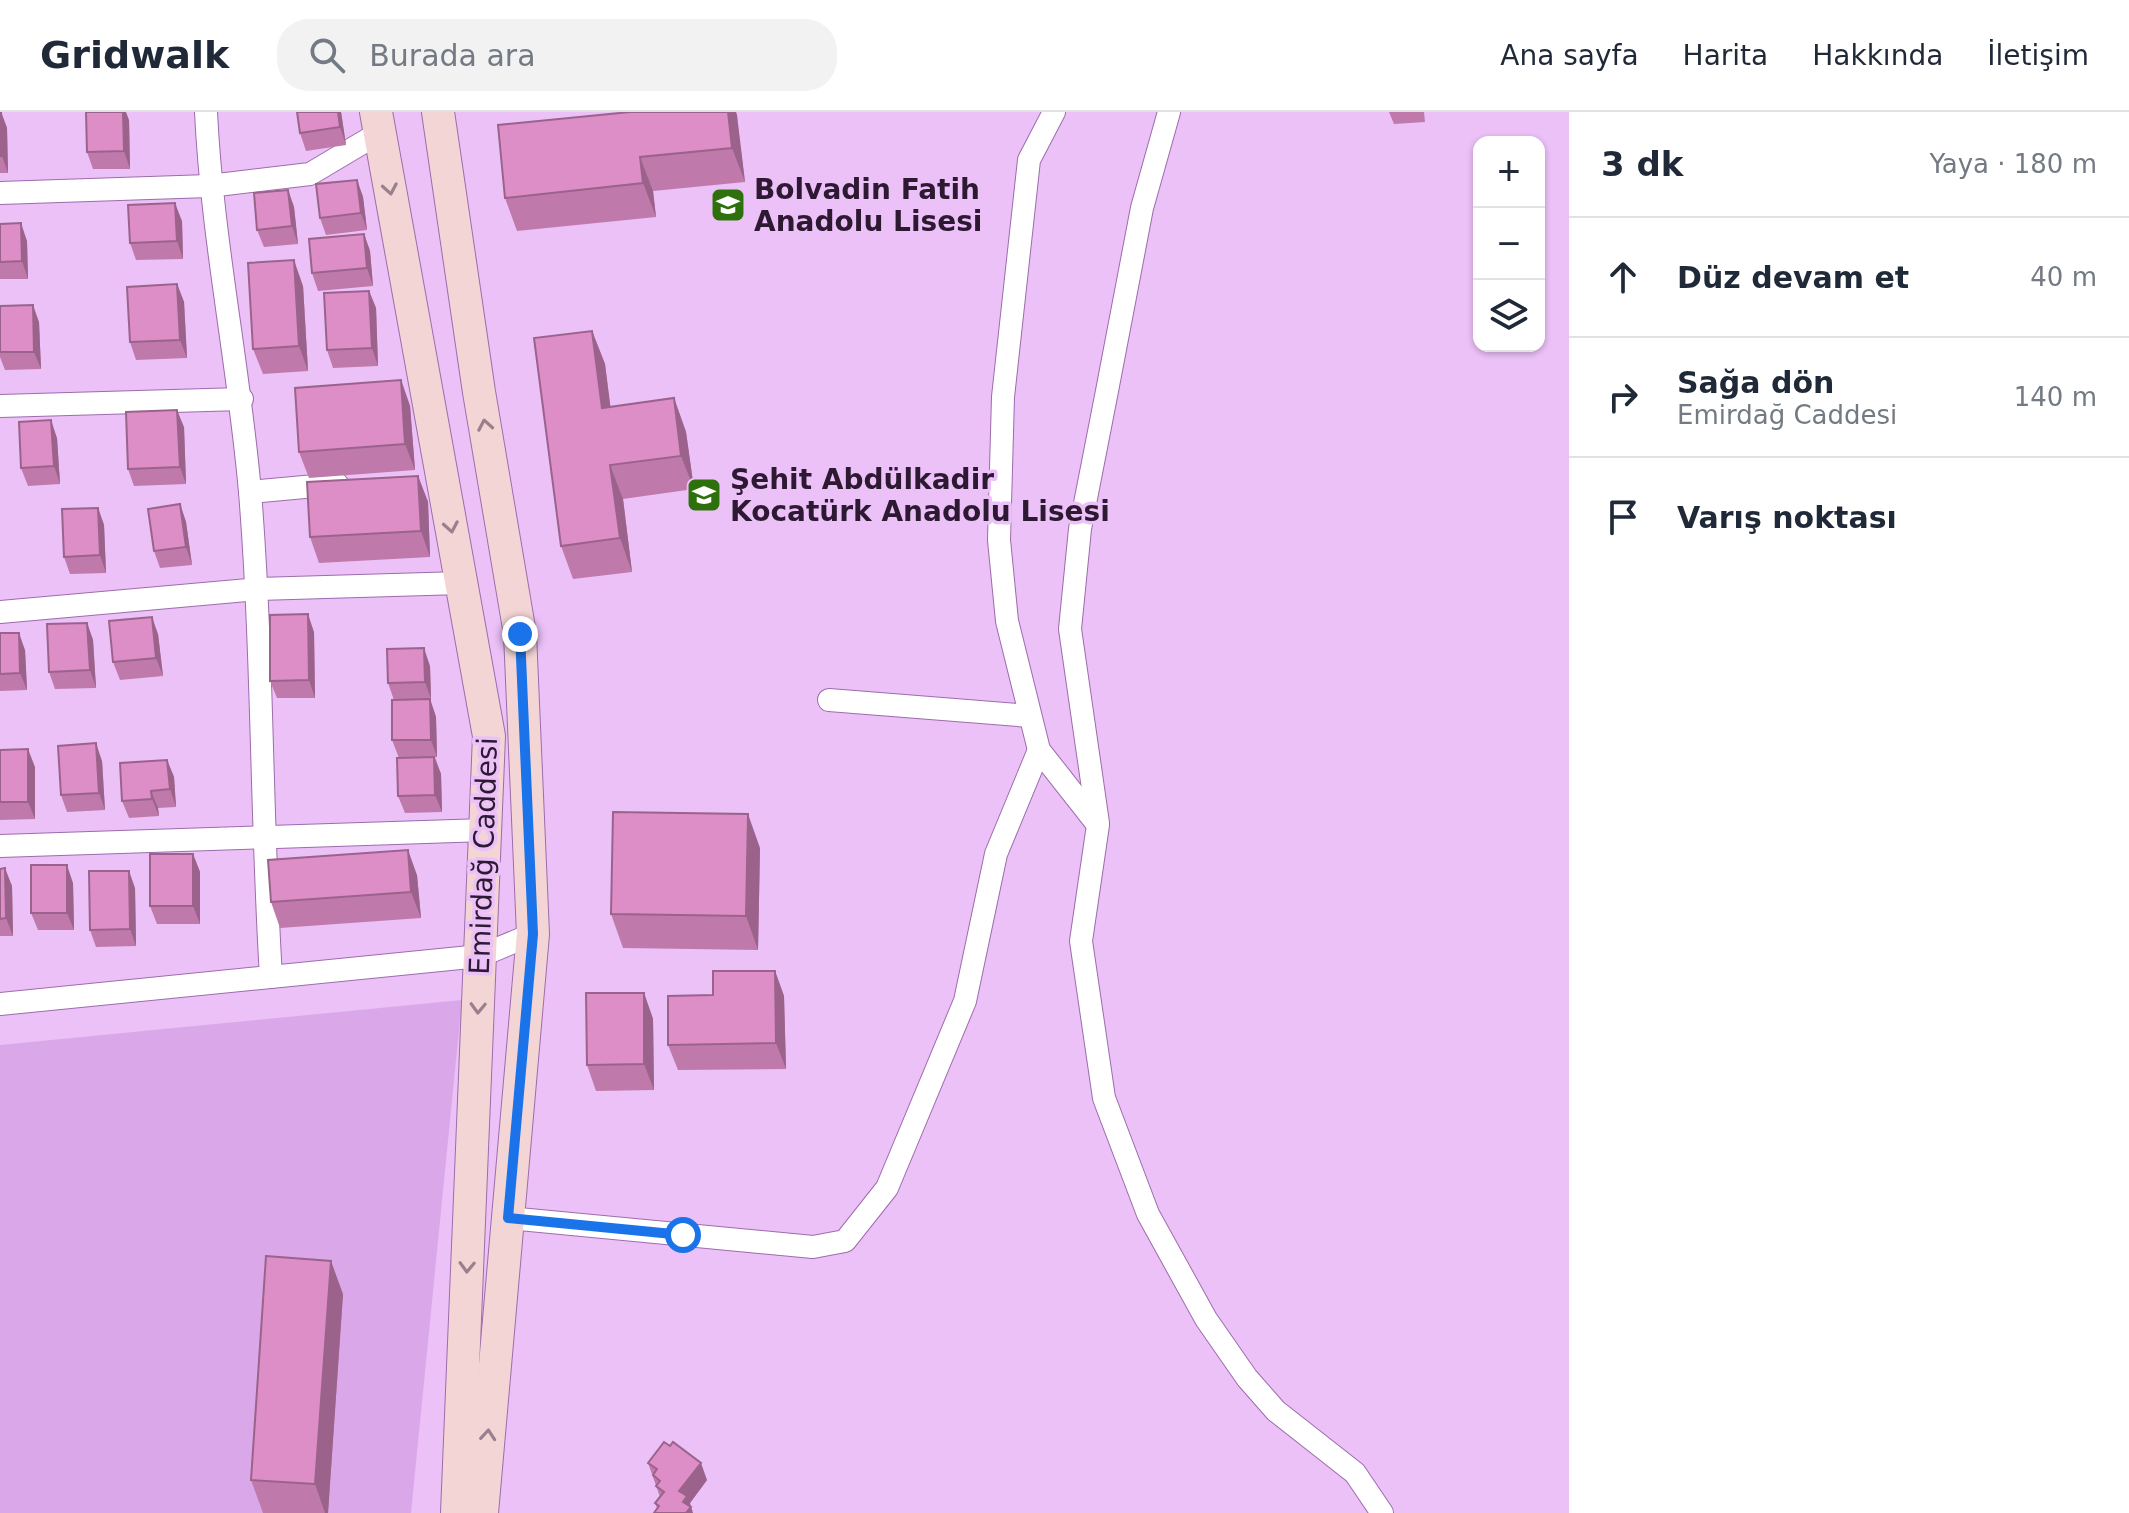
<!DOCTYPE html>
<html lang="tr">
<head>
<meta charset="utf-8">
<style>
	:root { --surface:#fff; --page:#f2f2f3; --text:#1f2937; --muted:#747a83; --line:#e0e1e3 }
	body { margin:0; font-family:"DejaVu Sans",sans-serif; background:var(--page); color:var(--text) }
	.controls { position:absolute; right:24px; top:24px; display:grid; overflow:hidden; border-radius:16px; box-shadow:0 2px 6px #0004 }
	.controls button { width:72px; height:72px; display:grid; place-items:center; padding:0; border:0; border-bottom:2px solid var(--line); background:var(--surface); color:var(--text); font:40px sans-serif }
	.stop { position:absolute; width:24px; height:24px; margin:-18px; border:6px solid #1a73e8; border-radius:50%; background:#fff }
	.stop.end { background:#1a73e8; border-color:#fff; box-shadow:0 2px 8px #0008 }
	.list { margin:0; padding:0; list-style:none }
	h2 { display:flex; justify-content:space-between; align-items:center; height:104px; margin:0; padding:0 32px; font-size:34px }
	h2 small { font-size:26px; font-weight:400; color:var(--muted) }
	.list li { display:grid; grid-template-columns:52px 1fr auto; gap:24px; align-items:center; box-sizing:border-box; height:120px; padding:0 32px; border-top:2px solid var(--line) }
	.list b { display:block; font-size:30px; white-space:nowrap }
	.list p { margin:0; font-size:26px; white-space:nowrap; color:var(--muted) }
	.list em { font-size:26px; font-style:normal; color:var(--muted) }
	.icon { flex:none; width:44px; height:44px; fill:none; stroke:currentColor; stroke-width:2; stroke-linecap:round; stroke-linejoin:round }
	.map { position:relative; flex:none; width:1569px; height:1401px; overflow:hidden }
	header { display:flex; align-items:center; gap:48px; box-sizing:border-box; height:112px; padding:0 40px; background:var(--surface); border-bottom:2px solid var(--line) }
	header strong { font-size:38px }
	nav { display:flex; gap:44px; margin-inline-start:auto; font-size:28px }
	.search { width:560px; height:72px; background:var(--page); display:flex; align-items:center; gap:20px; box-sizing:border-box; padding:0 28px; border-radius:32px; color:var(--muted); font-size:30px }
	main { display:flex }
	aside { flex:1; background:var(--surface) }
	.map>svg:first-child { display:block }
</style>
</head>
<body>
<header>
<strong>Gridwalk</strong>
<div class="search"><svg class="icon" aria-label="search" viewBox="0 0 24 24"><circle cx="10" cy="10" r="6"/><path d="M15 15l6 6"/></svg>Burada ara</div>
<nav><a>Ana sayfa</a><a>Harita</a><a>Hakkında</a><a>İletişim</a></nav>
</header>
<main>
<div class="map">
<svg width="1569" height="1401" viewBox="0 0 1569 1401">
	<rect width="100%" height="100%" fill="#ebc1f8"/>
	<path fill="#daa8e8" d="M462 888 411 1401H0V933Z"/>
	<g fill="none" stroke-linecap="round" stroke-linejoin="round">
		<defs>
			<g id="street">
				<path d="M206 0C212 127 239 253 250 380 263 541 261 703 271 865"/>
				<path d="M1054 0 1029 48 1003 285 999 428 1007 509 1039 638 1098 713 1081 829 1104 986 1148 1102 1206 1207 1247 1266 1276 1299 1355 1361 1382 1401"/>
				<path d="M0 81 209 74 310 62 379 21"/>
				<path d="M0 294 242 287"/>
				<path d="M250 380 337 372"/>
				<path d="M0 500 258 477 461 471"/>
				<path d="M829 588 1030 604"/>
				<path d="M1098 711 1070 517 1080 417 1107 279 1142 96 1169 0"/>
				<path d="M0 734 485 718"/>
				<path d="M0 892 480 844 533 822"/>
				<path d="M508 1106 813 1135 845 1129 887 1076 965 889 996 742 1039 638"/>
			</g>
			<g id="secondary">
				<path d="M376 0 489 624 457 1401"/>
				<path d="M438 0 479 280 520 522 533 822 482 1401"/>
			</g>
		</defs>
		<use href="#street" stroke="#9d6cab" stroke-width="24"/>
		<use href="#secondary" stroke="#9d6cab" stroke-width="34"/>
		<use href="#street" stroke="#fff" stroke-width="22"/>
		<use href="#secondary" stroke="#f4d5d6" stroke-width="32"/>
	</g>
	<g fill="#bf7aab">
		<path d="M0 0H1L7 16 8 61H0Z"/>
		<path d="M341 0 346 33 306 39 300 21Z"/>
		<path d="M630 0H736L745 70 653 79 656 105 517 119 505 86Z"/>
		<path d="M1389 0H1424L1425 10 1394 12Z"/>
		<path d="M129 8 130 57H93L87 40Z"/>
		<path d="M357 68 363 85 367 118 326 123 320 106Z"/>
		<path d="M288 78 294 95 298 132 264 135 257 118Z"/>
		<path d="M182 109 183 147 136 148 130 131Z"/>
		<path d="M0 112 27 129 28 167H0Z"/>
		<path d="M364 122 370 139 373 174 318 179 312 161Z"/>
		<path d="M177 172 184 190 187 246 136 248 130 230Z"/>
		<path d="M303 174 308 259 263 262 253 237Z"/>
		<path d="M369 179 376 196 378 254 333 256 327 238Z"/>
		<path d="M0 194 39 210 41 257 5 258 0 245Z"/>
		<path d="M592 219 605 252 610 295 674 286 686 320 694 377 623 387 632 460 573 467 561 434Z"/>
		<path d="M401 268 410 294 415 358 309 366 299 340Z"/>
		<path d="M184 315 186 372 134 374 128 357Z"/>
		<path d="M57 326 60 372 28 374 21 356Z"/>
		<path d="M418 364 428 390 430 445 319 451 310 425Z"/>
		<path d="M180 392 186 410 192 453 160 456 154 439Z"/>
		<path d="M98 396 104 413 106 461 70 462 64 445Z"/>
		<path d="M87 511 93 528 96 576 55 577 49 560Z"/>
		<path d="M314 520 315 586H277L270 569Z"/>
		<path d="M0 521 25 538 27 578 0 579Z"/>
		<path d="M158 522 163 564 120 568 113 550Z"/>
		<path d="M430 554 431 587 409 588 430 587 436 605 437 645H435L441 662 442 700 405 701 398 684 399 646 392 628 394 588 388 571Z"/>
		<path d="M0 638 35 655V707L0 708Z"/>
		<path d="M167 648 174 665 176 695 158 696 159 704 129 706 122 689Z"/>
		<path d="M102 649 105 698 67 700 61 683Z"/>
		<path d="M760 736 758 838 623 836 611 802Z"/>
		<path d="M193 742 200 760V812H157L150 794Z"/>
		<path d="M0 757 12 774 13 824H0Z"/>
		<path d="M417 763 421 806 280 816 271 790Z"/>
		<path d="M73 771 74 818H38L31 801Z"/>
		<path d="M135 776 136 834 96 835 90 818Z"/>
		<path d="M775 859 784 884 786 957 678 958 668 933 713 883Z"/>
		<path d="M644 881 653 907 654 978 596 979 587 953Z"/>
		<path d="M343 1182 328 1401H263L251 1368Z"/>
		<path d="M648 1351 707 1368 690 1391 657 1396 655 1391 660 1385Z"/>
	</g>
	<g fill="#9b638b">
		<path d="M1 0 7 16 8 61 2 44Z"/>
		<path d="M123 0H126L129 8 130 57 124 39Z"/>
		<path d="M338 0H341L346 33 340 15Z"/>
		<path d="M728 0H736L737 3 745 70 732 36Z"/>
		<path d="M640 45 653 79 656 105 643 71Z"/>
		<path d="M357 68 363 85 367 118 361 101Z"/>
		<path d="M288 78 294 95 298 132 292 114Z"/>
		<path d="M175 91 182 109 183 147 177 129Z"/>
		<path d="M21 111 27 129 28 167 22 149Z"/>
		<path d="M364 122 370 139 373 174 367 156Z"/>
		<path d="M294 148 303 174 308 259 299 234Z"/>
		<path d="M177 172 184 190 187 246 180 228Z"/>
		<path d="M369 179 376 196 378 254 372 236Z"/>
		<path d="M33 193 39 210 41 257 34 240Z"/>
		<path d="M592 219 605 252 615 330 602 296Z"/>
		<path d="M401 268 410 294 415 358 405 332Z"/>
		<path d="M674 286 686 320 694 377 681 344Z"/>
		<path d="M177 298 184 315 186 372 180 355Z"/>
		<path d="M51 308 57 326 60 372 54 354Z"/>
		<path d="M610 353 623 387 632 460 620 426Z"/>
		<path d="M418 364 428 390 430 445 421 419Z"/>
		<path d="M180 392 186 410 192 453 186 435Z"/>
		<path d="M98 396 104 413 106 461 100 443Z"/>
		<path d="M308 502 314 520 315 586 309 568Z"/>
		<path d="M152 505 158 522 163 564 156 546Z"/>
		<path d="M87 511 93 528 96 576 90 558Z"/>
		<path d="M19 521 25 538 27 578 20 561Z"/>
		<path d="M424 536 430 554 431 587 425 570Z"/>
		<path d="M430 587 436 605 437 645 431 628Z"/>
		<path d="M96 631 102 649 105 698 99 681Z"/>
		<path d="M28 637 35 655V707L28 690Z"/>
		<path d="M434 645 441 662 442 700 435 683Z"/>
		<path d="M167 648 174 665 176 695 170 677Z"/>
		<path d="M151 679 158 696 159 704 152 687Z"/>
		<path d="M748 702 760 736 758 838 746 804Z"/>
		<path d="M408 738 417 763 421 806 411 780Z"/>
		<path d="M193 742 200 760V812L193 794Z"/>
		<path d="M67 753 73 771 74 818 67 801Z"/>
		<path d="M5 756 12 774 13 824 6 806Z"/>
		<path d="M129 759 135 776 136 834 130 817Z"/>
		<path d="M775 859 784 884 786 957 776 931Z"/>
		<path d="M644 881 653 907 654 978 644 952Z"/>
		<path d="M331 1149 343 1182 328 1401H325L315 1372Z"/>
		<path d="M701 1351 707 1368 690 1391 693 1401H686L679 1379Z"/>
	</g>
	<g fill="#de8ec7" stroke="#9b638b" stroke-width="2">
		<path d="M0 0H1L2 44H0Z"/>
		<path d="M86 0H123L124 39 87 40Z"/>
		<path d="M297 0H338L340 15 300 21Z"/>
		<path d="M630 0H728L732 36 640 45 643 71 505 86 498 13Z"/>
		<path d="M357 68 361 101 320 106 316 72Z"/>
		<path d="M288 78 292 114 257 118 254 81Z"/>
		<path d="M175 91 177 129 130 131 128 93Z"/>
		<path d="M21 111 22 149 0 150V112Z"/>
		<path d="M364 122 367 156 312 161 309 127Z"/>
		<path d="M294 148 299 234 253 237 248 151Z"/>
		<path d="M177 172 180 228 130 230 127 175Z"/>
		<path d="M369 179 372 236 327 238 324 181Z"/>
		<path d="M33 193 34 240H0V194Z"/>
		<path d="M592 219 602 296 674 286 681 344 610 353 620 426 561 434 534 226Z"/>
		<path d="M401 268 405 332 299 340 295 276Z"/>
		<path d="M177 298 180 355 128 357 126 300Z"/>
		<path d="M51 308 54 354 21 356 19 310Z"/>
		<path d="M418 364 421 419 310 425 307 370Z"/>
		<path d="M180 392 186 435 154 439 148 397Z"/>
		<path d="M98 396 100 443 64 445 62 397Z"/>
		<path d="M308 502 309 568 270 569V503Z"/>
		<path d="M152 505 156 546 113 550 109 509Z"/>
		<path d="M87 511 90 558 49 560 47 512Z"/>
		<path d="M0 521H19L20 561 0 562Z"/>
		<path d="M424 536 425 570 388 571 387 537Z"/>
		<path d="M430 587 431 628H392V588Z"/>
		<path d="M96 631 99 681 61 683 58 634Z"/>
		<path d="M28 637V690H0V638Z"/>
		<path d="M434 645 435 683 398 684 397 646Z"/>
		<path d="M167 648 170 677 151 679 152 687 122 689 120 651Z"/>
		<path d="M613 700 748 702 746 804 611 802Z"/>
		<path d="M408 738 411 780 271 790 268 748Z"/>
		<rect x="150" y="742" width="43" height="52"/>
		<rect x="31" y="753" width="36" height="48"/>
		<path d="M5 756 6 806 0 807V757Z"/>
		<path d="M89 759H129L130 817 90 818Z"/>
		<path d="M713 859H775L776 931 668 933V884L713 883Z"/>
		<path d="M586 881H644V952L587 953Z"/>
		<path d="M266 1144 331 1149 315 1372 251 1368Z"/>
		<path d="M664 1330 670 1334 673 1330 701 1351 679 1379 687 1384 683 1390 691 1395 686 1401H654L659 1394 655 1391 664 1380 656 1374 660 1369 653 1363 657 1357 648 1351Z"/>
	</g>
	<defs><path id="oneway-chevron" d="M-2-3.5L2.5 0L-2 3.5" fill="none" stroke-width="1.6" stroke-linecap="round" stroke-linejoin="round" transform="scale(2)"/></defs>
	<g stroke="#9a808c">
		<use href="#oneway-chevron" transform="translate(390 77) rotate(80)"/>
		<use href="#oneway-chevron" transform="translate(485 313) rotate(-100)"/>
		<use href="#oneway-chevron" transform="translate(451 415) rotate(80)"/>
		<use href="#oneway-chevron" transform="translate(478 896) rotate(92)"/>
		<use href="#oneway-chevron" transform="translate(467 1155) rotate(92)"/>
		<use href="#oneway-chevron" transform="translate(488 1323) rotate(-85)"/>
	</g>
	<g fill="none" stroke-linecap="round" stroke-linejoin="round">
		<path stroke="#1a73e8" stroke-width="10" d="M520 522 533 822 508 1106 683 1123"/>
	</g>
	<defs>
		<symbol id="school-square" viewBox="-11 -11 22 22"><rect x="-9" y="-9" width="18" height="18" rx="4" fill="#2d700c" stroke="#ebc1f8"/><path d="M0-5L7-2L0 1L-7-2ZM-4 1L0 2.5L4 1V4Q0 6-4 4Z" fill="#fff"/></symbol>
	</defs>
	<g fill-rule="evenodd">
		<use href="#school-square" x="708" y="73" width="40" height="40"/>
		<use href="#school-square" x="684" y="363" width="40" height="40"/>
	</g>
	<g text-anchor="middle" stroke-width="7" stroke-linejoin="round" paint-order="stroke">
		<g font-size="28" font-weight="bold" fill="#2d1932" stroke="#ebc1f8" text-anchor="start">
			<text x="754" y="87">Bolvadin Fatih<tspan x="754" dy="32">Anadolu Lisesi</tspan></text>
			<text x="730" y="377">Şehit Abdülkadir<tspan x="730" dy="32">Kocatürk Anadolu Lisesi</tspan></text>
		</g>
		<g font-size="28" fill="#2d1932" stroke="#ebc1f8">
			<text transform="translate(483 744) rotate(-88)" y="10">Emirdağ Caddesi</text>
		</g>
	</g>
</svg>
<div class="controls">
<button>+</button>
<button>−</button>
<button><svg class="icon" aria-label="layers" viewBox="0 0 24 24"><path d="M12 4l9 5-9 5-9-5zM3 14l9 5 9-5"/></svg></button>
</div>
<div class="stop" style="left:683px;top:1123px"></div>
<div class="stop end" style="left:520px;top:522px"></div>
</div>
<aside>
<h2>3 dk<small>Yaya · 180 m</small></h2>
<ul class="list">
<li><svg class="icon" aria-label="ahead" viewBox="0 0 24 24"><path d="M12 20V5M6 11l6-6 6 6"/></svg><div><b>Düz devam et</b></div><em>40 m</em></li>
<li><svg class="icon" aria-label="right" viewBox="0 0 24 24"><path d="M7 20v-9h11M14 6l5 5-5 5"/></svg><div><b>Sağa dön</b><p>Emirdağ Caddesi</p></div><em>140 m</em></li>
<li><svg class="icon" aria-label="arrive" viewBox="0 0 24 24"><path d="M6 21V4h12l-3 4 3 4H6"/></svg><div><b>Varış noktası</b></div></li>
</ul>
</aside>
</main>
</body>
</html>
